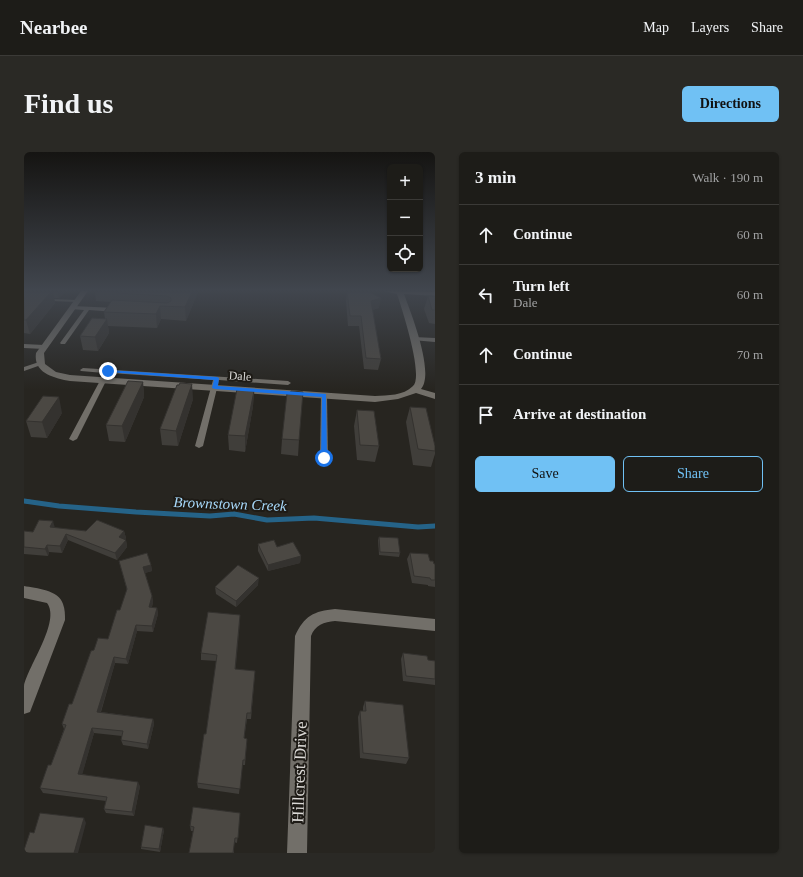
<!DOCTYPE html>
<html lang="en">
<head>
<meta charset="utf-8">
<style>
	:root { --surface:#1d1c18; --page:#2a2925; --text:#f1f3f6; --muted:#a0a1a2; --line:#3b3a37; --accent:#70c1f4 }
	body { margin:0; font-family:"Times New Roman",serif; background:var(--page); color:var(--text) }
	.controls { position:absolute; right:12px; top:12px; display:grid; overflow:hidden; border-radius:6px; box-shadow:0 1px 3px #0004 }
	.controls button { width:36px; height:36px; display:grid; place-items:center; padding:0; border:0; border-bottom:1px solid var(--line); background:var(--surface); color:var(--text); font:20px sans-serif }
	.stop { position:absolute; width:12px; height:12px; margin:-9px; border:3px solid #1a73e8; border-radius:50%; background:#fff }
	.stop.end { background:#1a73e8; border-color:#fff; box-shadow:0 1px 4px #0008 }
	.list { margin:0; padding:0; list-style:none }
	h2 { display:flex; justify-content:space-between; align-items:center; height:52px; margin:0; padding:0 16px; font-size:17px }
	h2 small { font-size:13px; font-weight:400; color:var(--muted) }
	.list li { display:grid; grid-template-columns:26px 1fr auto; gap:12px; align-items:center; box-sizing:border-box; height:60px; padding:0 16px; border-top:1px solid var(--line) }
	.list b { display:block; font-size:15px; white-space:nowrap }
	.list p { margin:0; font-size:13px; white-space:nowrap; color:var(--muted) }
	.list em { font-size:13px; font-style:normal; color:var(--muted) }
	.actions { display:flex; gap:8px; padding:12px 16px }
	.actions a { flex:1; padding:9px 0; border:1px solid var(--accent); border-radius:6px; text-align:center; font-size:14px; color:var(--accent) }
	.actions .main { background:var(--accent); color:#111 }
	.icon { flex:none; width:22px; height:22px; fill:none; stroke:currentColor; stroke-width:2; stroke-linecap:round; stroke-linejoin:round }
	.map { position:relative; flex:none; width:411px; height:701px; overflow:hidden; border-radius:6px }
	header { display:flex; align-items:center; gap:24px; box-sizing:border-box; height:56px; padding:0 20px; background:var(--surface); border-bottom:1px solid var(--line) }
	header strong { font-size:19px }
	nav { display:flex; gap:22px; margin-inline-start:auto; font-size:14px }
	.intro { display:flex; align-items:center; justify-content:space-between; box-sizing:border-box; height:96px; padding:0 24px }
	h1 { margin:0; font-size:28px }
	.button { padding:10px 18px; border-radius:6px; background:var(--accent); color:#111; font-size:14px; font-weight:700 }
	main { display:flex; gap:24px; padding:0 24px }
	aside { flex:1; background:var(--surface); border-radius:6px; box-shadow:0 1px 3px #0004 }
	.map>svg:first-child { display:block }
</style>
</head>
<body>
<header>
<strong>Nearbee</strong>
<nav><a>Map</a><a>Layers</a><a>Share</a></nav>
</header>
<div class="intro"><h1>Find us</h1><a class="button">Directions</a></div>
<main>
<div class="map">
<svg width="411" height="701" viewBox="0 0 411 701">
	<rect width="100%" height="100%" fill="#272520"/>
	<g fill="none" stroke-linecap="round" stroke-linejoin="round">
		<path stroke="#256388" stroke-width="4" d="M0 349 7 350"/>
		<path stroke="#256388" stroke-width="5" d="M0 349 35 354 112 360 186 364 210 362 243 368 290 366 394 375 411 374"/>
		<g fill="#726f69" fill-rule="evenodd">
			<path d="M0 146 54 148 56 149 54 150 0 148Z"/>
			<path d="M49 154 92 156 95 158 92 160 65 158 41 192H37L36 191 60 158 47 157 46 156Z"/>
			<path d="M390 185 411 186V190L388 188V186Z"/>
			<path d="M0 192 20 193 23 195 20 197 0 196Z"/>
			<path d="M15 210 17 211V213L0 219V215Z"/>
			<path d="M59 216 264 229 267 231 264 233 195 228 179 294 175 296 171 294 189 228 86 221 53 287 49 289 45 287 80 221 57 219 56 218Z"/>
			<path d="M300 242 303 244 304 306 300 308 296 306 297 244Z"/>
		</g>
		<g fill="#726f69" fill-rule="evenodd">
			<path d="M57 139H64L20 201 21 212 32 220 46 223 351 244C364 243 379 244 389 234 400 224 378 157 373 142L359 139 411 140V144L380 142C387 161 411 221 397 237L411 241V247L392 241 374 247 351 250 46 229C30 226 9 221 12 201Z"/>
			<path d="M0 434C12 436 35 438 39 452 41 457 41 463 41 468L6 560 0 562C0 553 0 542 0 534 4 514 37 469 23 451L0 446Z"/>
			<path d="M311 457 411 467V479L311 469C300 470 291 473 287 484L283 701H263L271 484C280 464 290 459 311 457Z"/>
		</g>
	</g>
	<g fill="#403e3a">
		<path d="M0 140H41L35 146H30L31 151 6 182 0 181Z"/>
		<path d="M71 140H174L162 169 137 167 133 176 84 174 85 181 74 199 59 198 56 184 81 167 80 160 87 150 72 149Z"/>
		<path d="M323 140 355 156 348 158 357 207 354 218 340 217 335 174H324L322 149Z"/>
		<path d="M404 144H411V172L405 171 400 157Z"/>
		<path d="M119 230 120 245 101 290 85 289 82 273Z"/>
		<path d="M230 239 229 254 221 300 205 298 204 283Z"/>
		<path d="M169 247 154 294 138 293 136 277Z"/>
		<path d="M386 255 411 294V302L407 315 389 313 382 270Z"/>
		<path d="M333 258 355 294 351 310 333 308 330 274Z"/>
		<path d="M38 261 23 286 7 285 2 269Z"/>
		<path d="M258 287 275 288 274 304 257 302Z"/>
		<path d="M31 376 62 379H100L102 386 100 388H102L103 395 93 408 44 388 38 401 25 400 24 404 0 402V379L9 380Z"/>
		<path d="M355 385 376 401 375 405 355 403 354 388Z"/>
		<path d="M234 392 253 395 277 404 276 411 244 419 234 399Z"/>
		<path d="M386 401 406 409 410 412H411V435L404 434V433L388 431 383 407Z"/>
		<path d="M95 409 127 413 128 419 121 421 128 444 129 450 128 455 133 456 134 462 129 480 113 479 104 512 91 511 77 560 129 567 130 572 124 597 99 593 97 588 98 584 70 581 58 622 116 634 110 664 82 661 80 657 82 649 19 641 16 636 27 613 40 577 38 572 48 552 70 498 84 487 96 458 103 438Z"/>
		<path d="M234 433 212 455 192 442 191 435Z"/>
		<path d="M216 463 211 517 231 519 227 567H223L220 586 223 587 221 613H218L215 642 174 636 173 631 182 582 193 509 177 508V501Z"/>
		<path d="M379 501 404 508 411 509V533L379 529 377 507Z"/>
		<path d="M341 549 385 606 382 612 336 606 334 565 336 559H339V555Z"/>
		<path d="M216 661 213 691 210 690V701H165L169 679H167L166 674Z"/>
		<path d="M140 678 136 700 117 697V695Z"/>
	</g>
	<g fill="#34322f">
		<path d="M27 140H29L31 151 6 182 2 168Z"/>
		<path d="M34 140H41L35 146Z"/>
		<path d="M168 140H174L162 169 161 155Z"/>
		<path d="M357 146 355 156 345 159 347 149Z"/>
		<path d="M136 154 137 167 133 176 132 162Z"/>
		<path d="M83 167 85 181 74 199 71 185Z"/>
		<path d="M119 230 120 245 101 290 98 274Z"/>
		<path d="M168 232 169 247 154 294 152 279Z"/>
		<path d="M230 239 229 254 221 300V284Z"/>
		<path d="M35 245 38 261 23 286 18 270Z"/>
		<path d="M29 369 31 376 26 375Z"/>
		<path d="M100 379 102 386 97 392 95 385Z"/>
		<path d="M42 382 44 388 38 401 36 394Z"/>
		<path d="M102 388 103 395 93 408 91 401Z"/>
		<path d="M23 393 25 400 24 404 21 397Z"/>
		<path d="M277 404 276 411 244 419V413Z"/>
		<path d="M127 413 128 419 120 421 119 415Z"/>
		<path d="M235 426 234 433 212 455V449Z"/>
		<path d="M128 444 129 450 126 461 125 455Z"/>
		<path d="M133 456 134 462 129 480 128 474Z"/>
		<path d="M216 463V470L211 524V517Z"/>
		<path d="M112 473 113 479 104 512 102 507Z"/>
		<path d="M90 505 91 511 75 565 73 560Z"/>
		<path d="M129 567 130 572 124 597 123 592Z"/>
		<path d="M68 576 70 581 57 627 54 622Z"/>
		<path d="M114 630 116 634 110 664 108 660Z"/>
		<path d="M60 666 62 671 54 701H50Z"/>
		<path d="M139 676 140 678 136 700 135 697Z"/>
	</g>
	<g fill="#4b4843" stroke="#34322f">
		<path d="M0 140H27L2 168H0Z"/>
		<path d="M93 140H168L161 155 136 154 132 162 80 160 88 148 143 151 147 149V146L143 144 92 141Z"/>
		<path d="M323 140H345L357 146 347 149 357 207 342 206 337 164H326Z"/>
		<path d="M404 144H411V158H408Z"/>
		<path d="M68 166 83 167 71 185 56 184Z"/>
		<path d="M104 229 119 230 98 274 82 273Z"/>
		<path d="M156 231 168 232 152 279 136 277 153 233H155Z"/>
		<path d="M213 237 230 239 221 284 204 283Z"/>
		<path d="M267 239 279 240 275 288 258 287 263 241H266Z"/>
		<path d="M19 244 35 245 18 270 2 269Z"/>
		<path d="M386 255 402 256 411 294V299L394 297Z"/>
		<path d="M333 258 350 259 355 294 336 293Z"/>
		<path d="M15 368 29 369 26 375 62 379 73 368 100 379 95 385 102 388 91 401 42 382 36 394 23 393 21 397 0 395V379L9 380Z"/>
		<path d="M355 385 374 386 376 401 356 400Z"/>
		<path d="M250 388 253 395 269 390 277 404 244 413 234 392Z"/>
		<path d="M123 401 127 413 119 415 128 444 125 455 133 456 128 474 112 473 102 507 90 505 73 560 129 567 123 592 97 588 99 579 68 576 54 622 114 630 108 660 80 657 83 645 16 636 24 613H27L42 573 38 572 45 552H48L67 499 70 498 74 486 84 487 93 458H96L103 437 95 409Z"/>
		<path d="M386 401 404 402 406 409H409L410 412H411V428H407L406 426 390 424Z"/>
		<path d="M214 413 235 426 212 449 191 435Z"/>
		<path d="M184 460 216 463 211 517 231 519 227 561H223L220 586 223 587 221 608H219L216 637 173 631 180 582H182L193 503 177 501Z"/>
		<path d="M379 501 403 504 404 508 411 509V527L382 524Z"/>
		<path d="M341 549 379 553 385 606 339 601 336 559H342Z"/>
		<path d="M169 655 216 661 214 686H211L209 701H165L170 675 166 674Z"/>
		<path d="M16 661 60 666 50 701H0V698L6 680 10 681Z"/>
		<path d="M121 673 139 676 135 697 117 695Z"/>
	</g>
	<linearGradient id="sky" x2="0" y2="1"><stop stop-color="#151412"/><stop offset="0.58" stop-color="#41464e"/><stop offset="1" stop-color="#41464e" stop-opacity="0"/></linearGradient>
	<rect width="411" height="238" fill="url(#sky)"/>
	<path fill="#1a73e8" d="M84 218 193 225 195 226 194 234 302 242 303 306 300 308 297 306 298 245 191 237 188 236 190 228 83 220Z"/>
	<g text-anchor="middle" stroke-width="4" stroke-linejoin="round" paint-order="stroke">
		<g font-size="12" fill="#dcdad7" stroke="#1e1b16">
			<text transform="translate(216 224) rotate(4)" y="4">Dale</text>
		</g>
		<g font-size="15" font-style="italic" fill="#a7d9fb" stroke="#1e1b16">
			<text transform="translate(206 352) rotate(2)" y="5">Brownstown Creek</text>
		</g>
		<g font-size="17" fill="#dcdad7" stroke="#1e1b16">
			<text transform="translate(275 620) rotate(-88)" y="6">Hillcrest Drive</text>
		</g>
	</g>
</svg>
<div class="controls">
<button>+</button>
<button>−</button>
<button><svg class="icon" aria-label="locate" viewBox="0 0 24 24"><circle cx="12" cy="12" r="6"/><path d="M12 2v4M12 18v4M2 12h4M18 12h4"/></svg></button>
</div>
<div class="stop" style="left:300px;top:306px"></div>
<div class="stop end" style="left:84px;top:219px"></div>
</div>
<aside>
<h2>3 min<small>Walk · 190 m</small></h2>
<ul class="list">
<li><svg class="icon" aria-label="ahead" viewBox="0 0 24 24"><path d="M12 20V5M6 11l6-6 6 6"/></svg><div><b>Continue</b></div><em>60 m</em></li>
<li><svg class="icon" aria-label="left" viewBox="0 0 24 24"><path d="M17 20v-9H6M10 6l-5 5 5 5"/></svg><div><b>Turn left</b><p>Dale</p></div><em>60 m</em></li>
<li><svg class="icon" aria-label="ahead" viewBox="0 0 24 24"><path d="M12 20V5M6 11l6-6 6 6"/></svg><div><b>Continue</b></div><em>70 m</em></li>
<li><svg class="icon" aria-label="arrive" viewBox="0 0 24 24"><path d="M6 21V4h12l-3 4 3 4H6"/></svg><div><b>Arrive at destination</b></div></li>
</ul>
<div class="actions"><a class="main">Save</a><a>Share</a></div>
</aside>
</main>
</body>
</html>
